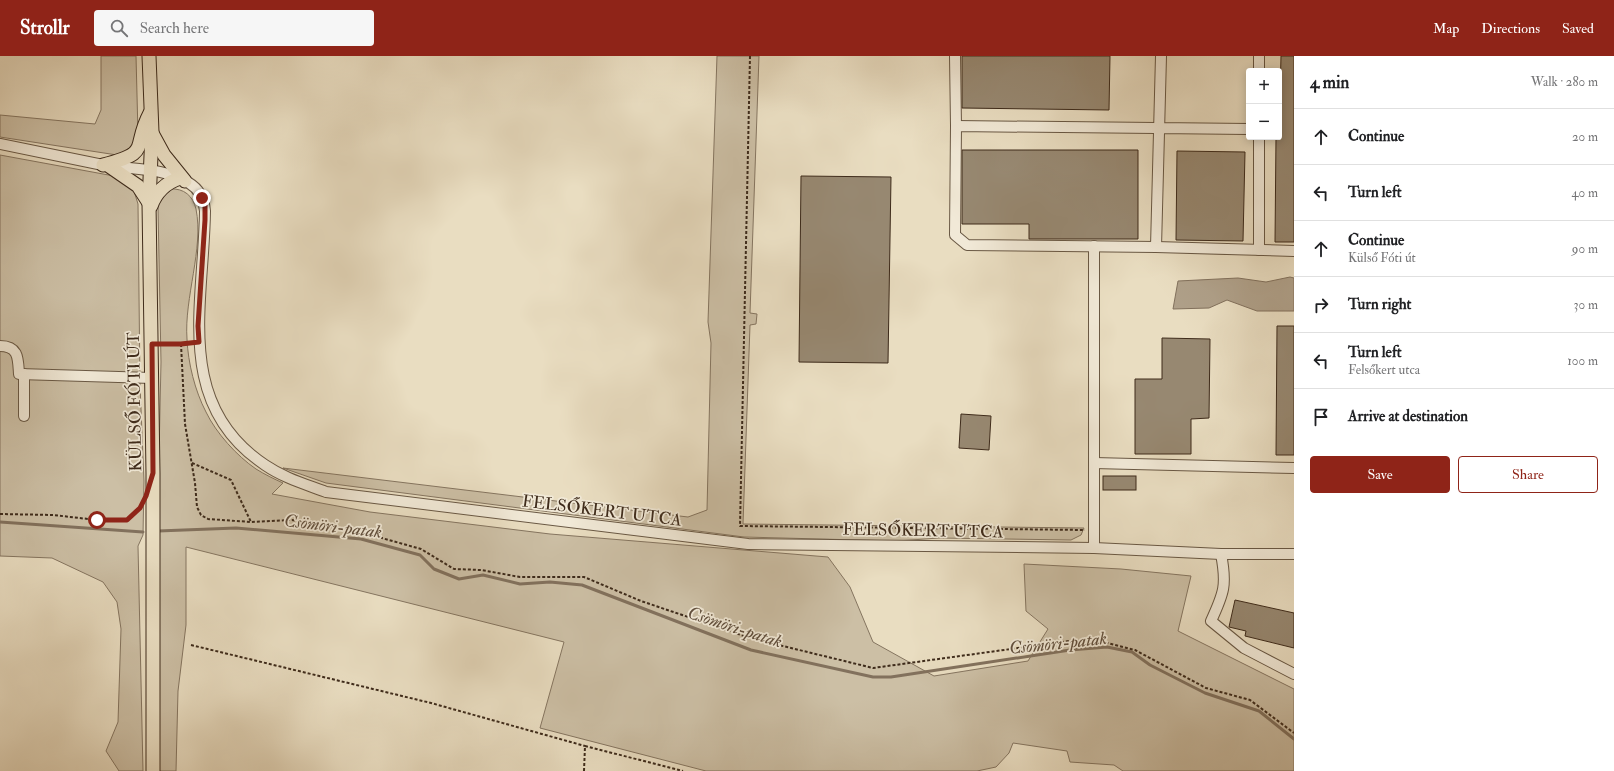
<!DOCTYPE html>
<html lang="en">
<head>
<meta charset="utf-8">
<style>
	:root { --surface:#fff; --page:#f6f6f6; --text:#202124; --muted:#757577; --line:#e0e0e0; --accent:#8f2418 }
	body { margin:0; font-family:"IM FELL Double Pica",serif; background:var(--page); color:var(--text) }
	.controls { position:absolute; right:12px; top:12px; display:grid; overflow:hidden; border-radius:4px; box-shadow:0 2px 10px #0003 }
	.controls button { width:36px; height:36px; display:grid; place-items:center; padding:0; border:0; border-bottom:1px solid var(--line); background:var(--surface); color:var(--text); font:20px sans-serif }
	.stop { position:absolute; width:12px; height:12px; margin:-9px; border:3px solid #8f2418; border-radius:50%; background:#fff }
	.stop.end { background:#8f2418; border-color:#fff; box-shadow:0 1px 4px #0008 }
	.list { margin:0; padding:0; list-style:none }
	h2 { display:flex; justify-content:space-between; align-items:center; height:52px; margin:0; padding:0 16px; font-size:17px }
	h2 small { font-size:13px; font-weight:400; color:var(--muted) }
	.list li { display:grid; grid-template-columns:26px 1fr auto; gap:12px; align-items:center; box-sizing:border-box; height:56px; padding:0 16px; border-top:1px solid var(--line) }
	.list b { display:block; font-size:15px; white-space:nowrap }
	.list p { margin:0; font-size:13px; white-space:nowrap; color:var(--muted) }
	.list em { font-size:13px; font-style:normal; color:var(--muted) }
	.actions { display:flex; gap:8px; padding:12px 16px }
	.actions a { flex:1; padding:9px 0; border:1px solid var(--accent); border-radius:4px; text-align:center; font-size:14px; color:var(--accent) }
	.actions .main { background:var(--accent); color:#fff }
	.icon { flex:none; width:22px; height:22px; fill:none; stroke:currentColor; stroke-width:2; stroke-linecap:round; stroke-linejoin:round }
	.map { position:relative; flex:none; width:1294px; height:715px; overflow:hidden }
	header { display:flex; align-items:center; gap:24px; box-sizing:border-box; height:56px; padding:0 20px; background:var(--accent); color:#fff }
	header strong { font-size:19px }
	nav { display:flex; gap:22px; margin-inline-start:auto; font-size:14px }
	.search { width:280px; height:36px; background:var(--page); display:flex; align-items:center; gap:10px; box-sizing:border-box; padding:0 14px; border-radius:4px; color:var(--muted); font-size:15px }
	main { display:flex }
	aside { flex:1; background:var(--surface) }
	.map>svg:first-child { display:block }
</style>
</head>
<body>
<header>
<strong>Strollr</strong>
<div class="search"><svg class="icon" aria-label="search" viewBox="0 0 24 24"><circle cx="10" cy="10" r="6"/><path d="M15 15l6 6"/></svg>Search here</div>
<nav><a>Map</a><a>Directions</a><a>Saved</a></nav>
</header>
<main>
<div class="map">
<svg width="1294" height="715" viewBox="0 0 1294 715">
	<rect width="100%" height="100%" fill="#e9ddc1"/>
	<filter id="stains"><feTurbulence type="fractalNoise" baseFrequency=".005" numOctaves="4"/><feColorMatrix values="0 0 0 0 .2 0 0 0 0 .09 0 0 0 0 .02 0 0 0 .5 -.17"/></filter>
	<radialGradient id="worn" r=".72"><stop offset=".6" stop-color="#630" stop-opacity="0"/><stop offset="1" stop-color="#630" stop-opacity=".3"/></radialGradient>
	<g fill="#ccbfa5" stroke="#857560">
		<path d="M101 0H136L138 78 132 92 117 99 0 81V59L95 68 101 54Z"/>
		<path d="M717 0H759L750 257 757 258 756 268 750 269 743 468 1084 472 1081 479 1071 484 939 482 897 485 744 481 326 427 283 412 688 461 707 454 711 287 708 266Z"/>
		<path d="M0 99 114 120 134 135 138 148 140 329 144 425 143 479 138 490 143 715H119L106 695 118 666 121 573 117 546 103 526 52 502 0 500Z"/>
		<path d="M170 133C184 132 193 140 196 153 204 192 184 242 187 283 188 307 195 335 206 356 216 377 237 400 256 413 264 418 274 423 283 427L272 438 370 456 550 478 828 501 850 531 873 586 934 620 1028 605 1048 573 1026 555 1024 508 1121 513 1191 520 1178 575 1294 633V715H1123L1114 709 1070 706 1067 695 1013 687 1009 697 996 711 977 715H706L540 672 564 586 186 491V569L178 635 176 715H158L157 492 161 306 158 151 159 144Z"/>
	</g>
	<path fill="#afa089" stroke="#82715d" d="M1290 221 1294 222V255H1257L1227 244 1209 252 1173 253 1178 225 1238 222 1266 226Z"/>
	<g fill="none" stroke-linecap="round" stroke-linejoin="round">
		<g stroke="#82715d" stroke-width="3">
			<path d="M0 466 143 476"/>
			<path d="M158 475 236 472 361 483 420 499 434 513 459 523 483 519 520 528 550 526 582 529 751 594 873 621H891L1070 594 1107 591 1132 596 1150 609 1205 637 1259 655 1294 683"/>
		</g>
	</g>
	<g fill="#978871" stroke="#3e2b1b">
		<path d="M962 0H1110L1109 54 962 52Z"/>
		<path d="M1281 0H1294V186H1275L1276 81H1279Z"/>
		<path d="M962 94H1138V183H1029V168H962Z"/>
		<path d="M1177 95 1245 96 1243 185 1176 184Z"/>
		<path d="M801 120 891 121 888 307 799 306Z"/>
		<path d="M1277 270H1294V399H1276Z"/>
		<path d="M1162 282 1210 283 1209 362 1191 363V398H1135V323H1162Z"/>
		<path d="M961 358 991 360 989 394 959 392Z"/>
		<rect x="1103" y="420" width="33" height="14"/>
		<path d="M1235 544 1294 557V592L1245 580 1246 575 1229 571Z"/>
	</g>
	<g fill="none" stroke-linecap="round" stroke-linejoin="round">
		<defs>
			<g id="minor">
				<path d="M955 0 956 70"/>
				<path d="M1161 0 1156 191 967 189 955 179 956 70 1249 73"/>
				<path d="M1259 0V15"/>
				<path d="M0 88C34 95 68 102 103 109 130 114 165 111 189 127 199 133 204 143 205 155 204 247 173 348 265 409 284 422 305 428 326 436L748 488 1094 492 1221 498H1294"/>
				<path d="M1094 190V492"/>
				<path d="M1156 191 1294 195"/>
				<path d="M1259 194V81"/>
				<path d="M0 290C19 290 18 303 19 318L152 322"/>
				<path d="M24 318V360"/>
				<path d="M1094 407 1294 412"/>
				<path d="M1221 498C1227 529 1224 537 1211 565L1244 592 1294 618"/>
			</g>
			<g id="major">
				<path d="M149 0 152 76 149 147 153 417V715"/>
				<path d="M152 77 164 99 185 125"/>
				<path d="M103 109C153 96 131 93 150 57"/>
				<path d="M109 110 138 130 149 147"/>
				<path d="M151 150C156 136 165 127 180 122"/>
			</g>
		</defs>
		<use href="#minor" stroke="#695844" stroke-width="12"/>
		<use href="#major" stroke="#3e2b1b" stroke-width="15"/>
		<g stroke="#3e2b1b" stroke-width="2" stroke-dasharray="3 2" stroke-linecap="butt">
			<path d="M750 0 740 470 1085 474"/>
			<path d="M162 288 191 287"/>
			<path d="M181 288 185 368 195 427 197 451 201 459 208 463 251 466 292 464 364 477 421 493 454 513 481 514 520 521H584L641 545 750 582 873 612 1069 585 1095 584 1135 594 1206 632 1250 644 1294 677"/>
			<path d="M192 407 231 424 251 466"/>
			<path d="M0 458 53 459 97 464H127L141 450"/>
			<path d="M191 589 431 647 585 690"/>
			<path d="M584 715 585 690 683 715"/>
		</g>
		<use href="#minor" stroke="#f1e9d7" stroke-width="10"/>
		<use href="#major" stroke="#e9ddc1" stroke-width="13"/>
	</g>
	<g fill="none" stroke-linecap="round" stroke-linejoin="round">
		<path stroke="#8f2418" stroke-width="5" d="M97 464H127L140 452 146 440 153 417 152 288H181L199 286 198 270 205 164V150L202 142"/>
	</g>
	<g text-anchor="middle" stroke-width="3.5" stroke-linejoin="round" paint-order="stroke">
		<g font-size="17" fill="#3e2b1b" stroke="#f1e9d7">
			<text transform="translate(134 346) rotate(-91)" y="6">KÜLSŐ FÓTI ÚT</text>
			<text transform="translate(602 454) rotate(7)" y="6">FELSŐKERT UTCA</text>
			<text transform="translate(923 474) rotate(1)" y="6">FELSŐKERT UTCA</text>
		</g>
		<g font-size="18" font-style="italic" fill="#604e3c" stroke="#f1e9d7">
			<text transform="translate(333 470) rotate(7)" y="6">Csömöri-patak</text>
			<text transform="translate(735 571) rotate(18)" y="6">Csömöri-patak</text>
			<text transform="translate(1058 587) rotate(-6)" y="6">Csömöri-patak</text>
		</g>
	</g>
	<rect width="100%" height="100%" filter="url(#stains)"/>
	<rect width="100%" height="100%" fill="url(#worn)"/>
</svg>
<div class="controls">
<button>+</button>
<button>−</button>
</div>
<div class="stop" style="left:97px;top:464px"></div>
<div class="stop end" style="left:202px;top:142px"></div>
</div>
<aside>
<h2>4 min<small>Walk · 280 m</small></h2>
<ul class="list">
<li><svg class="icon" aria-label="ahead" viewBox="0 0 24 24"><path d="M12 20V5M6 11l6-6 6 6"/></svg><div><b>Continue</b></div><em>20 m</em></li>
<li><svg class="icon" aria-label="left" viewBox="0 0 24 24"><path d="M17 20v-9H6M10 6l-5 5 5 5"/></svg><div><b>Turn left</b></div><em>40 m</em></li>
<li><svg class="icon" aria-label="ahead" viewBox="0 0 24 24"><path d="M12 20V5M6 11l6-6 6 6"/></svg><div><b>Continue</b><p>Külső Fóti út</p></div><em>90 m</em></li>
<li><svg class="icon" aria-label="right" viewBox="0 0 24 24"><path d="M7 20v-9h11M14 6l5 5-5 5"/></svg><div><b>Turn right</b></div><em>30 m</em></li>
<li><svg class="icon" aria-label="left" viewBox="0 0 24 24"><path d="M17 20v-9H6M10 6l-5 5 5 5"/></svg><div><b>Turn left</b><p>Felsőkert utca</p></div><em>100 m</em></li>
<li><svg class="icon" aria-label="arrive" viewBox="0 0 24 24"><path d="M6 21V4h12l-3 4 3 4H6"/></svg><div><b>Arrive at destination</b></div></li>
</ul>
<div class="actions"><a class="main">Save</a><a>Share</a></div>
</aside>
</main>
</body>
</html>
